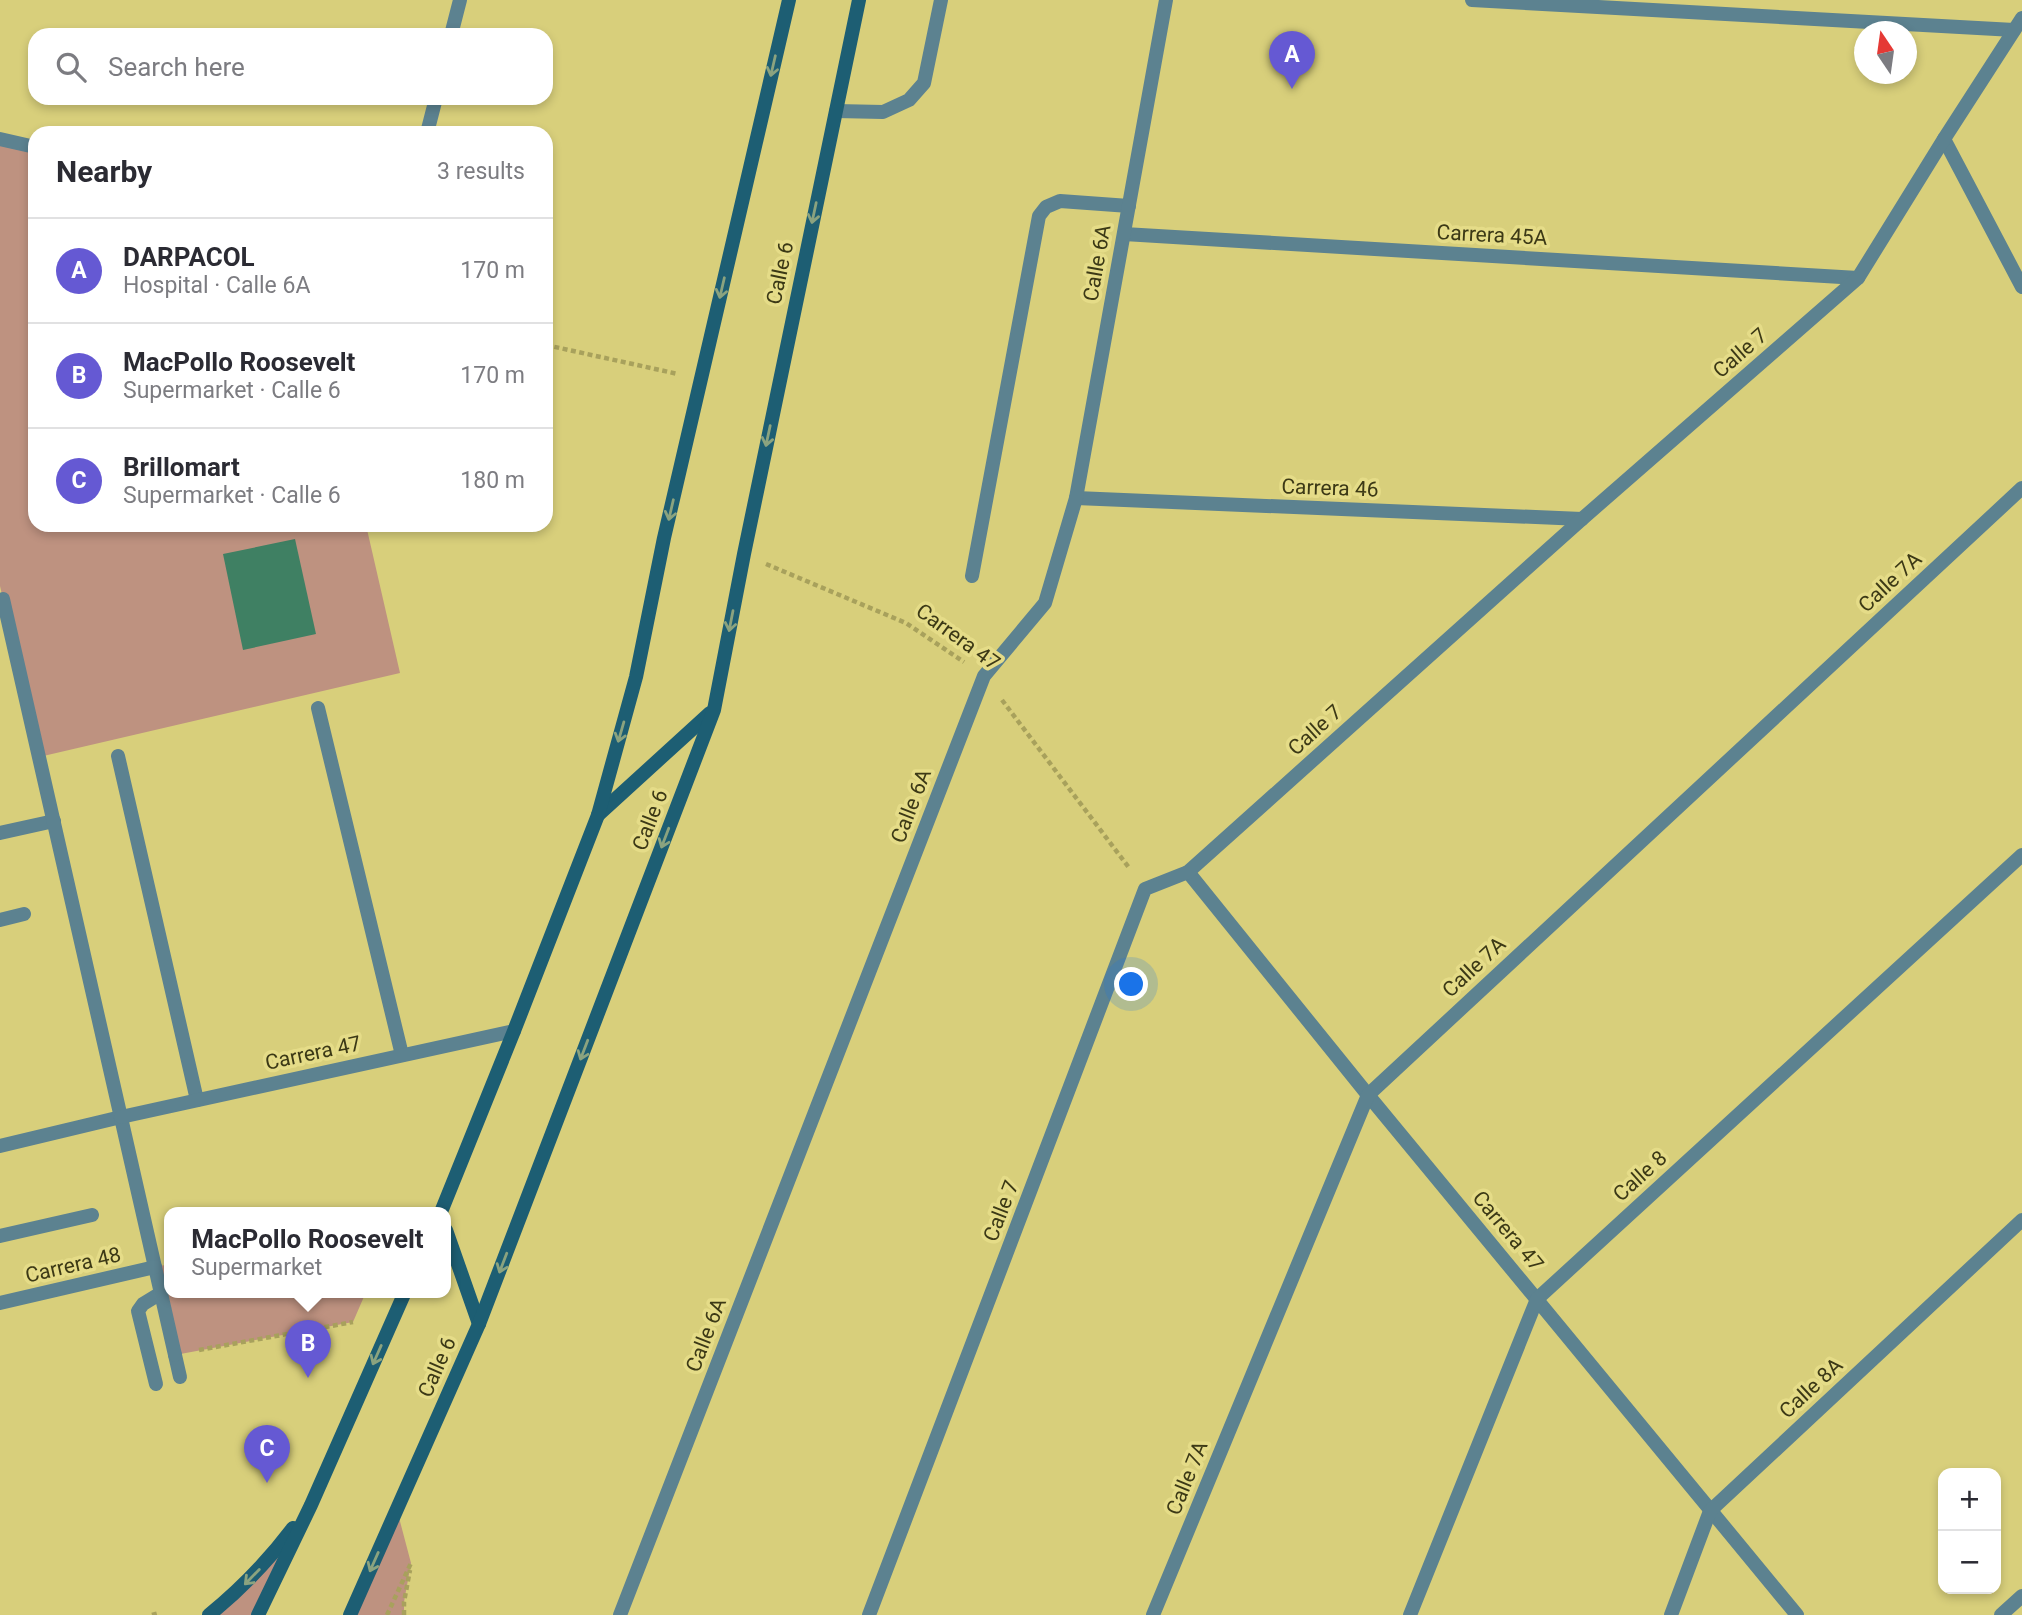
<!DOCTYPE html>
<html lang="en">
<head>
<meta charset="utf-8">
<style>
	:root { --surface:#fff; --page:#f7f7f7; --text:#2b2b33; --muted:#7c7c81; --line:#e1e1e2; --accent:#6559d3 }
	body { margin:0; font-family:Roboto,sans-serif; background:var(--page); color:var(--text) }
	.controls { position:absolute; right:21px; bottom:21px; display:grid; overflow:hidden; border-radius:14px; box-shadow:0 4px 10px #0003 }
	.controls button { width:63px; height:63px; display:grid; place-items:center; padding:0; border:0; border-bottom:2px solid var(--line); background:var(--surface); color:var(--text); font:35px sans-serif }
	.compass { position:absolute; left:1854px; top:21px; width:63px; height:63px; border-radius:50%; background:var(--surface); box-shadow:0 4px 10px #0003; rotate:347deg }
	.you { position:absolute; left:1132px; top:985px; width:24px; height:24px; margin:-18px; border:5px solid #fff; border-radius:50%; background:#1a73e8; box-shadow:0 0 0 10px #1a73e833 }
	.badge { display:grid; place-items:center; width:46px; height:46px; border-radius:50%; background:var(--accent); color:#fff; font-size:23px; font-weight:700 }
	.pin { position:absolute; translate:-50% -58px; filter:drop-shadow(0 2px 4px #0008) }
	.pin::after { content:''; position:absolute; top:37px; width:24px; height:21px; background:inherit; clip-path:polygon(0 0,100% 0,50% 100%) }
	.popup { position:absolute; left:164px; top:1207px; width:287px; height:91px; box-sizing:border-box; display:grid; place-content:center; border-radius:14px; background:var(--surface); filter:drop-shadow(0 2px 5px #0005); font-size:23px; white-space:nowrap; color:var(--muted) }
	.popup b { font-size:26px; color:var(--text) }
	.popup::after { content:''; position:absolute; left:50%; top:100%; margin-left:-14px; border:14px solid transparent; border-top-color:var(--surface) }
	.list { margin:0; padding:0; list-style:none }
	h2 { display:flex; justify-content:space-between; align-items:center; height:91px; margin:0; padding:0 28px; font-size:30px }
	h2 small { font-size:23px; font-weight:400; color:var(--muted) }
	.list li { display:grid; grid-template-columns:46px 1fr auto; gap:21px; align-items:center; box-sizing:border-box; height:105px; padding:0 28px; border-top:2px solid var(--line) }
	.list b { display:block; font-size:26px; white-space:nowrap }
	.list p { margin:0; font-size:23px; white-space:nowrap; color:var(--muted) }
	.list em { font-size:23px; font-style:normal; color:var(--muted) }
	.icon { flex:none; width:38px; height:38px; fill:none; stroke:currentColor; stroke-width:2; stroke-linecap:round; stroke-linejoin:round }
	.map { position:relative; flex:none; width:2022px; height:1615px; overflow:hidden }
	.search { position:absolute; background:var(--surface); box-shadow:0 4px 10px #0003; left:28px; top:28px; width:525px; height:77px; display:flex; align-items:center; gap:18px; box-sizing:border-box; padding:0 24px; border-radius:21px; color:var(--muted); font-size:26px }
	.panel { position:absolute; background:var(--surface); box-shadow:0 4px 10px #0003; left:28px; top:126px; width:525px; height:406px; border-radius:21px }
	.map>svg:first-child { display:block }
</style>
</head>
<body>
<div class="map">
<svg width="2022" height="1615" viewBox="0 0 2022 1615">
	<rect width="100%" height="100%" fill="#d8cf7b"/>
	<g fill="#be9280">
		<path d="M0 139 35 147V525H366L400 673 39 757 0 586Z"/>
		<path d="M170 1264V1292H366L353 1322 175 1355 155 1267Z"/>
		<path d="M397 1510 411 1563 404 1602V1615H350Z"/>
		<path d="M291 1532 258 1615H209Z"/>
	</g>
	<path fill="#3f8063" d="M295 539 316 634 243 650 223 554Z"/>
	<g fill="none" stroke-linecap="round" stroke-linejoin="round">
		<g stroke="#a8a15c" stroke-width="4.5" stroke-dasharray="5 3.5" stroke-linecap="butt">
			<path d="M546 345 678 374"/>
			<path d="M766 564 906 623 964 662"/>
			<path d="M1002 700 1130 869"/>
			<path d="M199 1350 353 1322"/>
			<path d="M152 1615 159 1613"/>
			<path d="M387 1615 411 1563"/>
			<path d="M404 1615V1602L410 1570"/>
		</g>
		<g stroke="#5c8290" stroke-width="14">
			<path d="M836 111 883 112 909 100 924 83 941 0"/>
			<path d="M972 576 1039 216 1046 207 1060 201 1129 206"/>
			<path d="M318 708 402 1055"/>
			<path d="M118 756 197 1100"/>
			<path d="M0 833 54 821"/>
			<path d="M0 920 24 914"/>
			<path d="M0 1146 121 1117"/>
			<path d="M0 1236 92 1215"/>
			<path d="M175 1355 180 1377"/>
			<path d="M156 1384 138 1311 143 1304 161 1293"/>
		</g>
		<g stroke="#5c8290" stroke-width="14">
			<path d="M1472 0 2014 30"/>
			<path d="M451 35 460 0"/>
			<path d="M427 133 436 98"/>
			<path d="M0 139 35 147"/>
			<path d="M1944 139 2022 287"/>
			<path d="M1124 234 1858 278"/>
			<path d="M1076 498 1582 519"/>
			<path d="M3 599 175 1355"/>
			<path d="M1188 872 1368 1095 1797 1615"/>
			<path d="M121 1117 514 1031"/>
			<path d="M0 1303 155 1267"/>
			<path d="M620 1615 984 676 1045 603 1076 498 1166 0"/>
			<path d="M869 1615 1145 889 1188 872 1582 519 1858 278 1944 139 2022 18"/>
			<path d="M1153 1615 1368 1095 2022 488"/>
			<path d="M1410 1615 1537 1299 2022 855"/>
			<path d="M1671 1615 1710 1511 2022 1220"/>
			<path d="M2001 1615 2022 1596"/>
		</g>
		<g stroke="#1d5e73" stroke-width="14">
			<path d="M598 815 710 713"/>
			<path d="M441 1212 514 1031 598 815 636 677 664 538 789 0"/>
			<path d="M446 1230 479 1324"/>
			<path d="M209 1615C241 1589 268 1561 293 1528"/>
			<path d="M258 1615 311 1505 405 1292"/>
			<path d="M350 1615 479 1324 714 710 744 554 859 0"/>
		</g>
	</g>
	<defs><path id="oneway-shaft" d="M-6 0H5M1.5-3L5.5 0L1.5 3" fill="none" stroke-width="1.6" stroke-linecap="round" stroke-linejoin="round" transform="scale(1.75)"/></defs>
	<g stroke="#8ba37f">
		<use href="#oneway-shaft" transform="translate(773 66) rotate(103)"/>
		<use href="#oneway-shaft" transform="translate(814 213) rotate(102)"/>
		<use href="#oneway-shaft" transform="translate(722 288) rotate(103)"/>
		<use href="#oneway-shaft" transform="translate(768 436) rotate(102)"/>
		<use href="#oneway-shaft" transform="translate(671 510) rotate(103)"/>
		<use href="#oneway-shaft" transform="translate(731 621) rotate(101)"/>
		<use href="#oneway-shaft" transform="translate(621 732) rotate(106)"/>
		<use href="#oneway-shaft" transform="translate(665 838) rotate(111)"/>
		<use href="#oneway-shaft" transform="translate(584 1050) rotate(111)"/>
		<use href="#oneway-shaft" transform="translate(503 1263) rotate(111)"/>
		<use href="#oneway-shaft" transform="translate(377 1355) rotate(114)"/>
		<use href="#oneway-shaft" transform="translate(374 1562) rotate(114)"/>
		<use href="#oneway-shaft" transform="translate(252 1577) rotate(134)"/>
	</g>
	<g text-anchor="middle" stroke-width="7" stroke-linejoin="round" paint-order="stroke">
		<g font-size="21" fill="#3c3916" stroke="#e5dc88">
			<text transform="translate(1492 235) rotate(3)" y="7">Carrera 45A</text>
			<text transform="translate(1097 263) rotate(-80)" y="7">Calle 6A</text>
			<text transform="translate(780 273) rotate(-78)" y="7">Calle 6</text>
			<text transform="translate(1740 353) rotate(-41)" y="7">Calle 7</text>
			<text transform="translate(1330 488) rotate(2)" y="7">Carrera 46</text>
			<text transform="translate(1890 582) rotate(-43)" y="7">Calle 7A</text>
			<text transform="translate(958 637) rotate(36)" y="7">Carrera 47</text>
			<text transform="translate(1315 730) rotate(-42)" y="7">Calle 7</text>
			<text transform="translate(911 806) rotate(-69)" y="7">Calle 6A</text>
			<text transform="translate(650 820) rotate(-69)" y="7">Calle 6</text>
			<text transform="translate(1474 967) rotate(-43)" y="7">Calle 7A</text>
			<text transform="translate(313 1053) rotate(-12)" y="7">Carrera 47</text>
			<text transform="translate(1640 1176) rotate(-42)" y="7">Calle 8</text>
			<text transform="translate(1001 1211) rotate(-69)" y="7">Calle 7</text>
			<text transform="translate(1508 1231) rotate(50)" y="7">Carrera 47</text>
			<text transform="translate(73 1265) rotate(-13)" y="7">Carrera 48</text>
			<text transform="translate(706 1335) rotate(-69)" y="7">Calle 6A</text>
			<text transform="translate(437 1367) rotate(-66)" y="7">Calle 6</text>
			<text transform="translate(1811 1388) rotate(-43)" y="7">Calle 8A</text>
			<text transform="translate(1187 1478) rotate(-68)" y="7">Calle 7A</text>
		</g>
	</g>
</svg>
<div class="controls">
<button>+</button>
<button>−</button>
</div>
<svg class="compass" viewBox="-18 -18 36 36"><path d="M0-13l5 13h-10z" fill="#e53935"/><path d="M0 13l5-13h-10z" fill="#7c7c81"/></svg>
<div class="you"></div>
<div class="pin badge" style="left:1292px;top:89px">A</div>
<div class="pin badge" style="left:308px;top:1378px">B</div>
<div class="popup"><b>MacPollo Roosevelt</b>Supermarket</div>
<div class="pin badge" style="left:267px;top:1483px">C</div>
<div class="search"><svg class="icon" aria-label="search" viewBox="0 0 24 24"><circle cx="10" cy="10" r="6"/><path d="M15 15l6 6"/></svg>Search here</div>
<section class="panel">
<h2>Nearby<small>3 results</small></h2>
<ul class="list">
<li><span class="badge">A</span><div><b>DARPACOL</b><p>Hospital · Calle 6A</p></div><em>170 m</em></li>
<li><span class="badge">B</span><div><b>MacPollo Roosevelt</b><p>Supermarket · Calle 6</p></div><em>170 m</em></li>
<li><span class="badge">C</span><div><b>Brillomart</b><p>Supermarket · Calle 6</p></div><em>180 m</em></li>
</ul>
</section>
</div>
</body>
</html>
